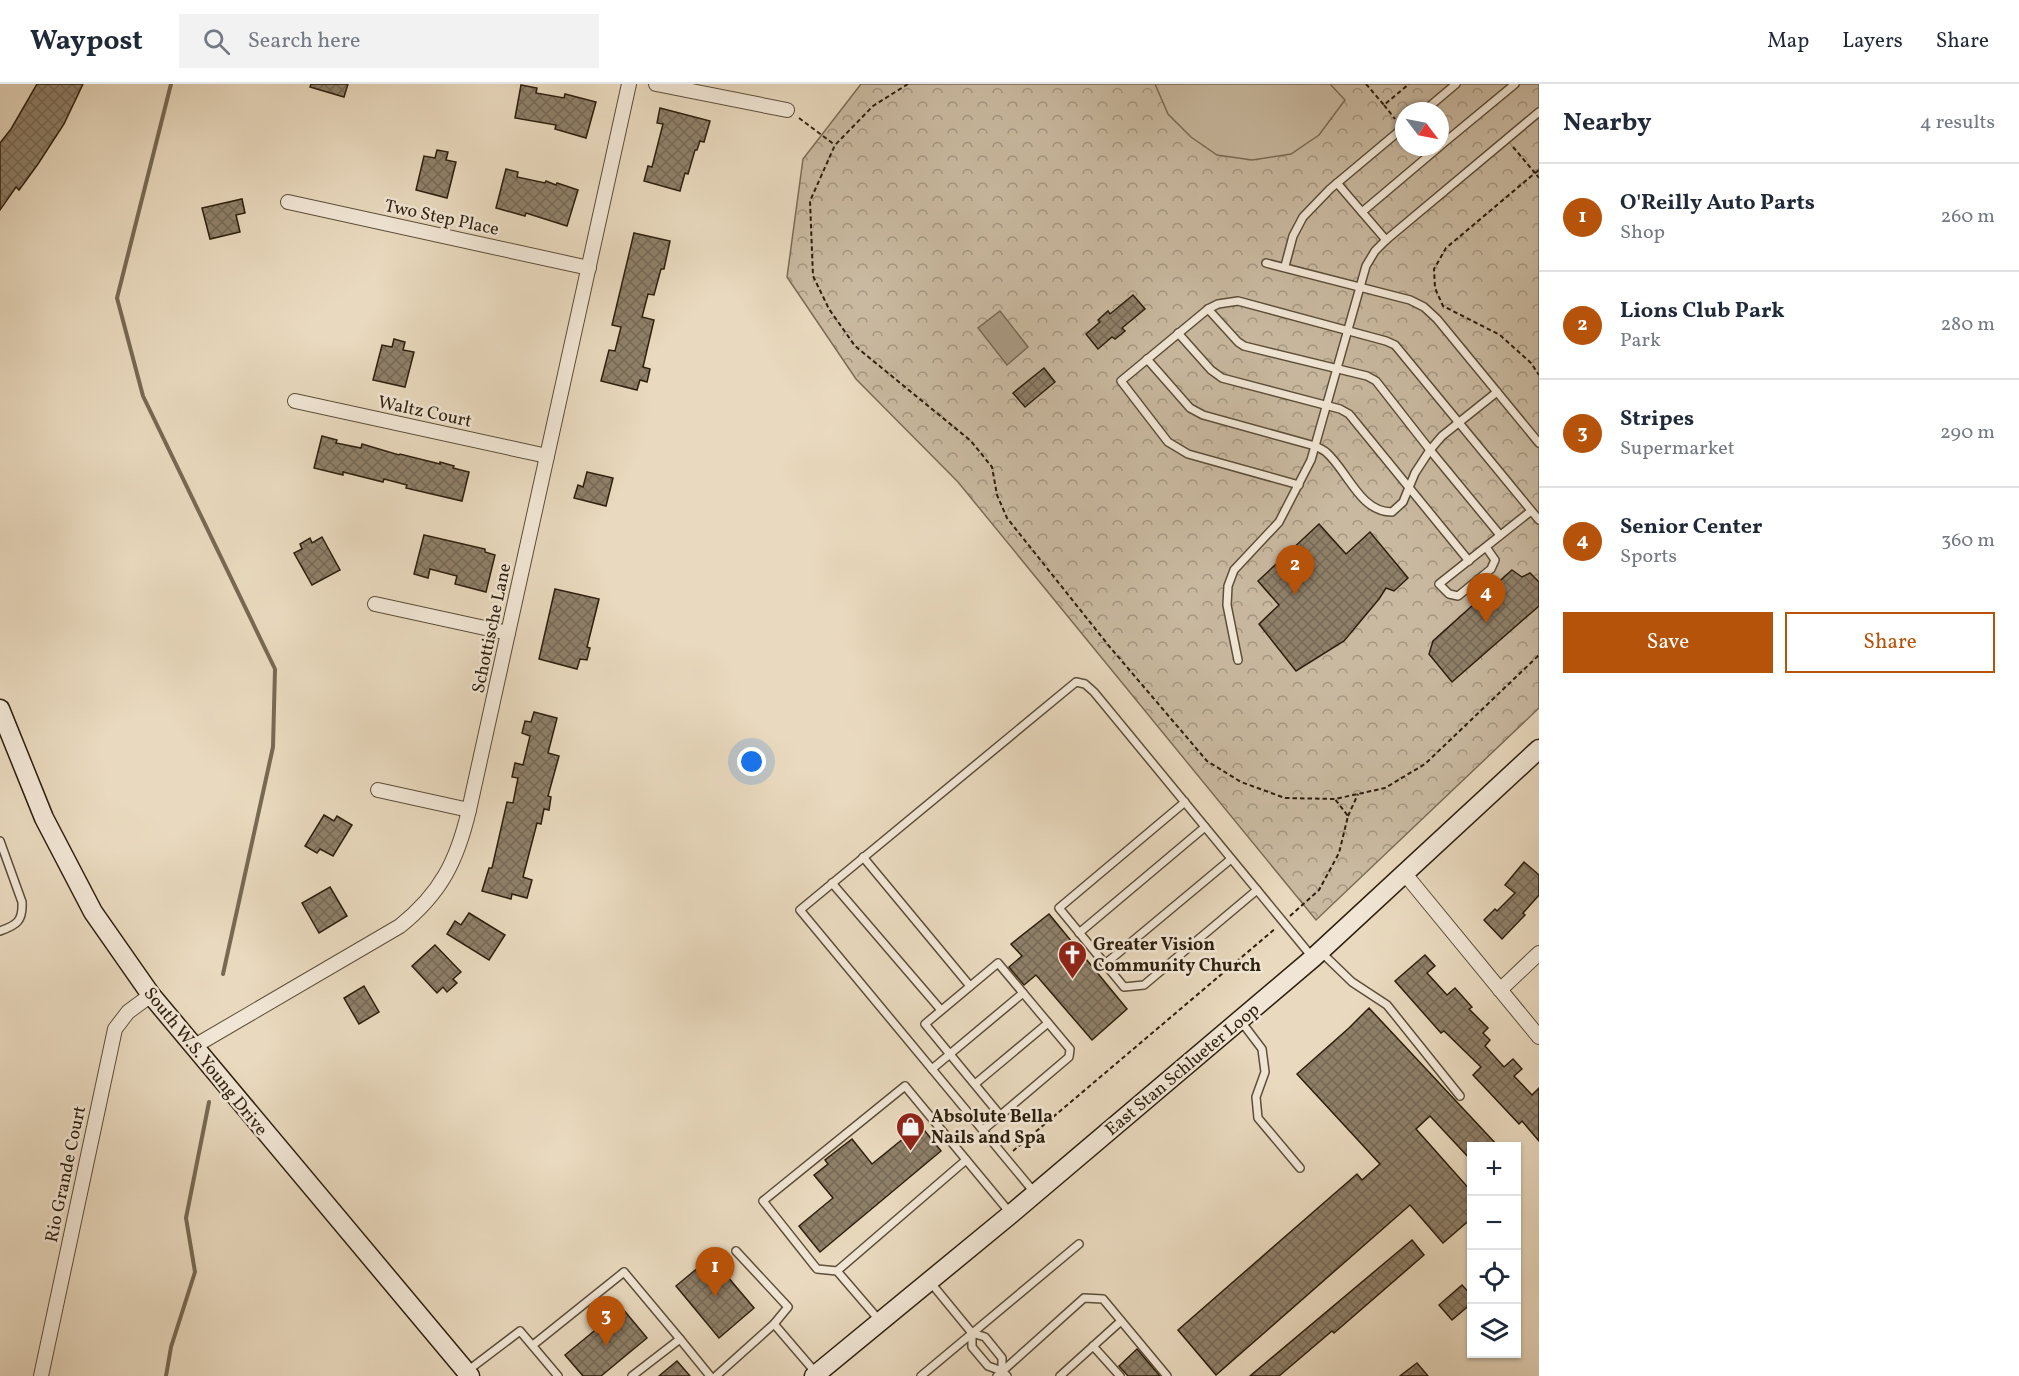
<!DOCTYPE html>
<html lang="en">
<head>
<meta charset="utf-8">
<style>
	:root { --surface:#fff; --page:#f2f2f3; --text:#1f2937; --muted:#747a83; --line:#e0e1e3; --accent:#b45309 }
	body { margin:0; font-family:Vollkorn,serif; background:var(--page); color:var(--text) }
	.controls { position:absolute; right:18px; bottom:18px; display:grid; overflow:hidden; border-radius:0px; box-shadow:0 2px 4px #0004 }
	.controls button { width:54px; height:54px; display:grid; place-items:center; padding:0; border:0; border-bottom:2px solid var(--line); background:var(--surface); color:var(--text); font:30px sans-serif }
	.compass { position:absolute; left:1395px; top:18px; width:54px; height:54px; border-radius:50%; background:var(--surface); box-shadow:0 2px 4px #0004; rotate:122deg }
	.you { position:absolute; left:752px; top:678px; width:21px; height:21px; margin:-15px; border:4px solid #fff; border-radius:50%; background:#1a73e8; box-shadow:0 0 0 9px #1a73e833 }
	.badge { display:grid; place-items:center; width:39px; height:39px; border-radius:50%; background:var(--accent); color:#fff; font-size:20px; font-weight:700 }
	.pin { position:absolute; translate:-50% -50px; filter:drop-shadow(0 2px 3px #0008) }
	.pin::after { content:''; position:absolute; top:32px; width:21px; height:18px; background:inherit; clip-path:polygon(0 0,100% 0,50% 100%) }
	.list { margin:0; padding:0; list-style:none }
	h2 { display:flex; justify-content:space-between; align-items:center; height:78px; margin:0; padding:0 24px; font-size:26px }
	h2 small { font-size:20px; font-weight:400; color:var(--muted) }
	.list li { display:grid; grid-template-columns:39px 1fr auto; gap:18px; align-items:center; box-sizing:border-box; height:108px; padding:0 24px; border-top:2px solid var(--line) }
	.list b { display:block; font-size:22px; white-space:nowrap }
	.list p { margin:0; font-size:20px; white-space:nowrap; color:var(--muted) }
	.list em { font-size:20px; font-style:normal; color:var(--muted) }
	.actions { display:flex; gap:12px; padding:18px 24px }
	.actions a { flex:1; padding:14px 0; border:2px solid var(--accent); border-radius:0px; text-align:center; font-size:21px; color:var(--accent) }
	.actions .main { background:var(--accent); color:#fff }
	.icon { flex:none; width:33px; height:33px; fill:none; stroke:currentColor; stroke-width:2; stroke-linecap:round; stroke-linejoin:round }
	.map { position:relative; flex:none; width:1539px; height:1292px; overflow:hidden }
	header { display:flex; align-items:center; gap:36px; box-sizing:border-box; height:84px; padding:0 30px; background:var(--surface); border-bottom:2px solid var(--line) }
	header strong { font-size:28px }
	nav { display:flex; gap:33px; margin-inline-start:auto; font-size:21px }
	.search { width:420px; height:54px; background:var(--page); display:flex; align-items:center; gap:15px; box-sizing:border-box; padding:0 21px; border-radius:0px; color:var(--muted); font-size:22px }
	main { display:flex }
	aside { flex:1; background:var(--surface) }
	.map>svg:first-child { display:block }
</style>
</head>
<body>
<header>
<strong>Waypost</strong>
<div class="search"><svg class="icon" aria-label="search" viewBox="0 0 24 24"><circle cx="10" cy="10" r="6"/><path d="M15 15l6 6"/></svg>Search here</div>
<nav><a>Map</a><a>Layers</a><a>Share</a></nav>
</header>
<main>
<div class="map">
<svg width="1539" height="1292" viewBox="0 0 1539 1292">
	<defs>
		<pattern id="park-crowns" width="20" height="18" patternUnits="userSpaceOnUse" patternTransform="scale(1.5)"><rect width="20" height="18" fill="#c9b9a0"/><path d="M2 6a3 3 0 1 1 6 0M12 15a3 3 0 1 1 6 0" fill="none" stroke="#a49681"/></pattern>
		<pattern id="building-cross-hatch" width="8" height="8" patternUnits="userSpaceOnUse" patternTransform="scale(1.5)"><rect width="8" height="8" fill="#8f8069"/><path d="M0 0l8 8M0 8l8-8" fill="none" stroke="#756855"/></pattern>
	</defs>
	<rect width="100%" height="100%" fill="#e9d9be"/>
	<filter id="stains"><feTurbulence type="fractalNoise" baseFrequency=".00333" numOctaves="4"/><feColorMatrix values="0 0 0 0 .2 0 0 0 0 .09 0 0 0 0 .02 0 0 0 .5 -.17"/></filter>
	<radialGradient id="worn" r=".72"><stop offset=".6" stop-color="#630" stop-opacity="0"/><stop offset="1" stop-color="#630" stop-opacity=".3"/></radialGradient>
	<path fill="url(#park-crowns)" stroke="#7b6c56" stroke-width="1.5" fill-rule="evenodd" d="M861 0H1539V624L1316 836 958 398 856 295 787 193 803 75ZM1404 27H1440V63H1404Z"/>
	<path fill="#c9b9a0" stroke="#7b6c56" stroke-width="1.5" d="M1155 0H1330L1345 16 1319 51 1291 70 1252 76 1217 71 1191 53 1168 30Z"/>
	<path fill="#a99a82" stroke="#776953" stroke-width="1.5" d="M1000 227 1028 263 1007 281 978 244Z"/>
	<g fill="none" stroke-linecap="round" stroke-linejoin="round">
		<g stroke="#776953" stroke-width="4">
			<path d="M171 0 117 214 143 312 275 585 273 663 223 890"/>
			<path d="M166 1292 171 1263 195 1188 186 1134 209 1018"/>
		</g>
	</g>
	<g fill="url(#building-cross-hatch)" stroke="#2d1f0d" stroke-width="1.5">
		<path d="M37 0H83L64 40 38 80 19 106 16 103 0 126V59L11 45Z"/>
		<path d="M311 0H348L344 13 310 3Z"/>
		<path d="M521 1 537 4 536 9 564 14 565 10 596 18 586 54 555 45 556 41 515 34Z"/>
		<path d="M660 24 710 37 704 58 700 57 697 66H695L688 90 685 89 680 107 644 97 648 82 652 83 663 40 657 39Z"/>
		<path d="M437 66 448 68 446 76 456 78 447 114 416 106 424 72 435 74Z"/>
		<path d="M506 85 518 88 517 93 545 99 546 97 556 101 557 99 578 106 567 142 526 129 525 132 496 124Z"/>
		<path d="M242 115 245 129 236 131 240 148 210 155 202 124Z"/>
		<path d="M634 149 670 157 664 185H661L654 211 648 210 642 233 654 236 643 283 650 285 647 298 640 296 637 306 601 297 609 266 615 267 621 243 612 241Z"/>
		<path d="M1133 211 1145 225 1122 244 1125 247 1115 255 1112 253 1098 265 1086 250 1100 238 1098 236 1108 227 1110 230Z"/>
		<path d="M394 255 405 258 403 266 414 268 405 303 373 296 382 261 392 263Z"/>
		<path d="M1044 284 1055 298 1025 323 1013 309Z"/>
		<path d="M322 352 337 356 336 359 361 364 362 360 399 371 400 370 440 380V378L454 382 453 384 469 388 462 417 406 404 407 401 384 395 383 398 343 388V391L314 384Z"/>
		<path d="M587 388 613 394 606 422 574 414 578 401 583 403Z"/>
		<path d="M1319 440 1346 470 1370 448 1408 494 1394 507 1386 504 1379 515 1344 557 1296 587 1259 540 1279 521 1258 497Z"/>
		<path d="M424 451 485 465V468L495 471 486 508 455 500 457 492 430 485 428 494 414 490Z"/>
		<path d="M322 453 340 486 312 501 294 469 302 465 300 460 310 454 312 459Z"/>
		<path d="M1512 486 1522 493 1530 489 1539 498V522L1452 598 1429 570 1433 557Z"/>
		<path d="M555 505 599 515 587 563 590 564 587 576 580 575 577 585 539 575Z"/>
		<path d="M534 628 557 634 548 669 559 672 548 712 551 713 549 726 544 725 541 740 537 739 523 793 532 796 527 814 512 810 511 815 482 807 489 784H492L507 718 513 719 518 694 512 693 515 679 523 681 530 652 522 649 525 637 531 638Z"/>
		<path d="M324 731 334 737 337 732 352 741 333 772 320 765 317 769 305 762Z"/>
		<path d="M1524 778 1539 791V811L1523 829 1525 831 1502 855 1484 836 1495 825 1497 827 1515 809 1505 801Z"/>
		<path d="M330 803 347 832 319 849 302 819Z"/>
		<path d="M469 829 505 851 489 876 447 850 455 837 461 841Z"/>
		<path d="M1049 830 1127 925 1092 956 1036 891 1024 901 1009 883 1022 872 1011 860Z"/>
		<path d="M435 861 461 888 453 895 457 899 447 908 443 903 437 909 412 882Z"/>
		<path d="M1425 871 1435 882 1427 889 1447 911 1455 904 1472 923 1469 925 1488 944 1483 949 1490 956 1485 962 1504 983 1513 975 1522 985 1514 992 1532 1011 1539 1004V1057L1522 1037 1519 1040 1473 991 1481 983 1444 947 1441 949 1395 897Z"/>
		<path d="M364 902 379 928 359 940 344 914Z"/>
		<path d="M1369 924 1498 1062H1472V1077L1430 1032 1416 1045 1472 1108V1134L1443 1159 1410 1121 1216 1291 1178 1246 1357 1090 1362 1096 1380 1080 1297 990 1349 944Z"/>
		<path d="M920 1041 941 1067 820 1168 799 1142 833 1114 814 1091 828 1080 825 1076 852 1055 872 1080Z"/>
		<path d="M1412 1156 1424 1171 1334 1249 1332 1247 1279 1292H1250Z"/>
		<path d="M711 1173 754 1224 719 1254 676 1202Z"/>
		<path d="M1462 1201 1472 1212V1219L1452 1236 1439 1221Z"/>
		<path d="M622 1224 647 1254 601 1292H583L565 1271Z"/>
		<path d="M1137 1265 1160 1292H1128L1119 1282Z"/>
		<path d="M677 1277 690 1292H659Z"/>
		<path d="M1417 1279 1428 1292H1400Z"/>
	</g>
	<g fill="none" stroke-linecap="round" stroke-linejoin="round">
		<defs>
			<g id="lane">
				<path d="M1424 27 1456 0"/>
				<path d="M1440 62 1515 0"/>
				<path d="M1337 99 1386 156"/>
				<path d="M1362 128 1439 63"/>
				<path d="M1266 179 1410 216 1424 223 1437 235 1539 359"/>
				<path d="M1285 182 1293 152 1303 133 1330 105 1404 43"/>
				<path d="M1208 225 1238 258 1244 262 1367 292 1376 297 1430 366 1500 451"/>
				<path d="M1178 249 1211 286 1222 294 1340 325 1349 330 1469 477"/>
				<path d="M1147 275 1190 324 1203 331 1315 362C1319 364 1324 366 1327 369 1348 388 1360 428 1392 428L1403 418 1415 389 1430 366 1442 352 1497 308"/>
				<path d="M1299 401 1188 370 1168 358 1121 297 1208 225 1218 220 1238 217 1386 257 1395 261 1539 436"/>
				<path d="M1486 463 1495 476 1491 485 1458 512 1449 510 1439 500 1531 427"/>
				<path d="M1238 576 1227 521 1228 502 1234 486 1279 438 1311 376 1366 182 1375 167 1386 156 1539 28"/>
				<path d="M1185 718 1059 824 1124 903 1144 901 1257 806"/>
				<path d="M0 757 22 818C23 837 17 841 0 847"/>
				<path d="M863 773 970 902"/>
				<path d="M832 799 941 926"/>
				<path d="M1079 849 1205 743"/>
				<path d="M1322 869 1352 898 1387 921 1460 1012"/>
				<path d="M1105 880 1231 775"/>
				<path d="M1240 936 1262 965 1265 988 1256 1013 1258 1034 1300 1084"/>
				<path d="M932 985 1023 909"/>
				<path d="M975 1000 1048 939"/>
				<path d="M983 1046 1069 973 1070 965 998 879 925 940 1000 1031"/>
				<path d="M1034 1108 800 826 1076 598 1085 600 1094 608 1313 874"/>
				<path d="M736 1167 788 1223 774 1240"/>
				<path d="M837 1187 966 1076"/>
				<path d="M931 1199 972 1249 985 1253 1002 1274V1287"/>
				<path d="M880 1237 837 1187 817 1185 763 1117 905 1002 1011 1130"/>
				<path d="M972 1249V1263L988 1282 1002 1287 1007 1292"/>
				<path d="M680 1255 710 1292"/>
				<path d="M533 1261 624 1188 680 1255 632 1292"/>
				<path d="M1093 1262 1120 1292"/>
				<path d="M466 1288 520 1247 558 1292"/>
				<path d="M716 1292 774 1240 816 1289"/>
				<path d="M921 1292 1079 1160"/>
				<path d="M997 1292 1084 1214 1103 1215 1167 1292"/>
				<path d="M1060 1292 1121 1237"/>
			</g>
			<g id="street">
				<path d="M656 0 787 26"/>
				<path d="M288 118 589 184"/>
				<path d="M295 317 547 372"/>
				<path d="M375 520 508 549"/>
				<path d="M378 706 469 726"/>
				<path d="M1405 790 1539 953"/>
				<path d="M1500 906 1539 869"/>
				<path d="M193 963 400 842C441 809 457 777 469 726L629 0"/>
				<path d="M41 1292 115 945 128 928 151 911"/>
			</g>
			<g id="secondary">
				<path d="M0 625 44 734 93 828 151 911 470 1292"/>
				<path d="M814 1292 1011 1130 1313 874 1539 665"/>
			</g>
		</defs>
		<use href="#lane" stroke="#5c4e39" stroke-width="10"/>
		<use href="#street" stroke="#5c4e39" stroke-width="16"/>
		<use href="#secondary" stroke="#2d1f0d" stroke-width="21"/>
		<g stroke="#2d1f0d" stroke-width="2" stroke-dasharray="4.5 3" stroke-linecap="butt">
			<path d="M908 0 873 22 835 61 810 117 813 192 829 225 855 262 971 357 992 383 997 411 1007 434 1109 562 1207 677 1241 698 1285 714 1335 715 1385 704 1425 680 1539 571"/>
			<path d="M1366 0 1384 21 1409 0"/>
			<path d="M1384 21 1395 35"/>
			<path d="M799 34 835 61"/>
			<path d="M1513 63 1535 89 1446 164 1434 185 1435 204 1443 222 1500 251 1531 279 1539 291"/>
			<path d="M1539 86 1535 89 1539 94"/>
			<path d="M1348 732 1358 710"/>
			<path d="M1290 832 1319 806 1339 769 1348 732 1335 715"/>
			<path d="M1013 1067 1276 844"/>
		</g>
		<use href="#lane" stroke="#f1e6d5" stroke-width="7"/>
		<use href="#street" stroke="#f1e6d5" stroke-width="14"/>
		<use href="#secondary" stroke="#f1e6d5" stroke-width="18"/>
	</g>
	<defs>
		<symbol id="church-pin" viewBox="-11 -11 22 30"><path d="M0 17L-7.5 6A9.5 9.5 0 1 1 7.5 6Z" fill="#8f2418" stroke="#f1e6d5"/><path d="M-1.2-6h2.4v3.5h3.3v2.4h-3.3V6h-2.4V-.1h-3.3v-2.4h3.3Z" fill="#fff"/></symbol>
		<symbol id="shop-pin" viewBox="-11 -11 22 30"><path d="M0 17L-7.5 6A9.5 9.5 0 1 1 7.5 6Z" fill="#8f2418" stroke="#f1e6d5"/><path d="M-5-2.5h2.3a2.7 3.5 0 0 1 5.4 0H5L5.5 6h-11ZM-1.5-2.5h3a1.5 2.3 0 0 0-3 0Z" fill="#fff"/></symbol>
	</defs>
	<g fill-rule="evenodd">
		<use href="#church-pin" x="1056" y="854" width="33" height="45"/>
		<use href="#shop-pin" x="894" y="1026" width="33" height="45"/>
	</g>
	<g text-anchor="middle" stroke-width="5" stroke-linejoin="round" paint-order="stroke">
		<g font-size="18" fill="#2d1f0d" stroke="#f1e6d5">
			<text transform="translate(442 133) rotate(12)" y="6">Two Step Place</text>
			<text transform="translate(425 327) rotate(12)" y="6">Waltz Court</text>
			<text transform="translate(491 544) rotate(-78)" y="6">Schottische Lane</text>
			<text transform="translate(206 977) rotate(51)" y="6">South W.S. Young Drive</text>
			<text transform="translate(1182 985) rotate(-40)" y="6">East Stan Schlueter Loop</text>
			<text transform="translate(65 1090) rotate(-78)" y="6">Rio Grande Court</text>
		</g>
		<g font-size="18" font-weight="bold" fill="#2d1f0d" stroke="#f1e6d5" text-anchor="start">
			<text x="1093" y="866">Greater Vision<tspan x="1093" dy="21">Community Church</tspan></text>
			<text x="931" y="1038">Absolute Bella<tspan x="931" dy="21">Nails and Spa</tspan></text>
		</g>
	</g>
	<rect width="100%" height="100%" filter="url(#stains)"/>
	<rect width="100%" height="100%" fill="url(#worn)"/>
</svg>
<div class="controls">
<button>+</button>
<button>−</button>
<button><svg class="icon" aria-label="locate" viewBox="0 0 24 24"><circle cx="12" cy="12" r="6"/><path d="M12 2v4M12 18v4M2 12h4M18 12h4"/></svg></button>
<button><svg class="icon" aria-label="layers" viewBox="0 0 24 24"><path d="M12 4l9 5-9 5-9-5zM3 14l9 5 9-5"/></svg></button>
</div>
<svg class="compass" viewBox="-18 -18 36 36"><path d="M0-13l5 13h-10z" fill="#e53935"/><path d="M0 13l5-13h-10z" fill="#747a83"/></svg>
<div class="you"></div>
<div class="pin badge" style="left:715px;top:1213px">1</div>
<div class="pin badge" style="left:1295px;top:511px">2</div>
<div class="pin badge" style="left:606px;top:1262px">3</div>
<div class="pin badge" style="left:1486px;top:539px">4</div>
</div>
<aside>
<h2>Nearby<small>4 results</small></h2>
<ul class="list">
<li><span class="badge">1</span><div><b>O'Reilly Auto Parts</b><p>Shop</p></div><em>260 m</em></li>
<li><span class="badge">2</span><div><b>Lions Club Park</b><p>Park</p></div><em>280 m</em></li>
<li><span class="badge">3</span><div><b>Stripes</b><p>Supermarket</p></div><em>290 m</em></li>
<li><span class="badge">4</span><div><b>Senior Center</b><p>Sports</p></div><em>360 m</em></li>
</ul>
<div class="actions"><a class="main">Save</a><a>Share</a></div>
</aside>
</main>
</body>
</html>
